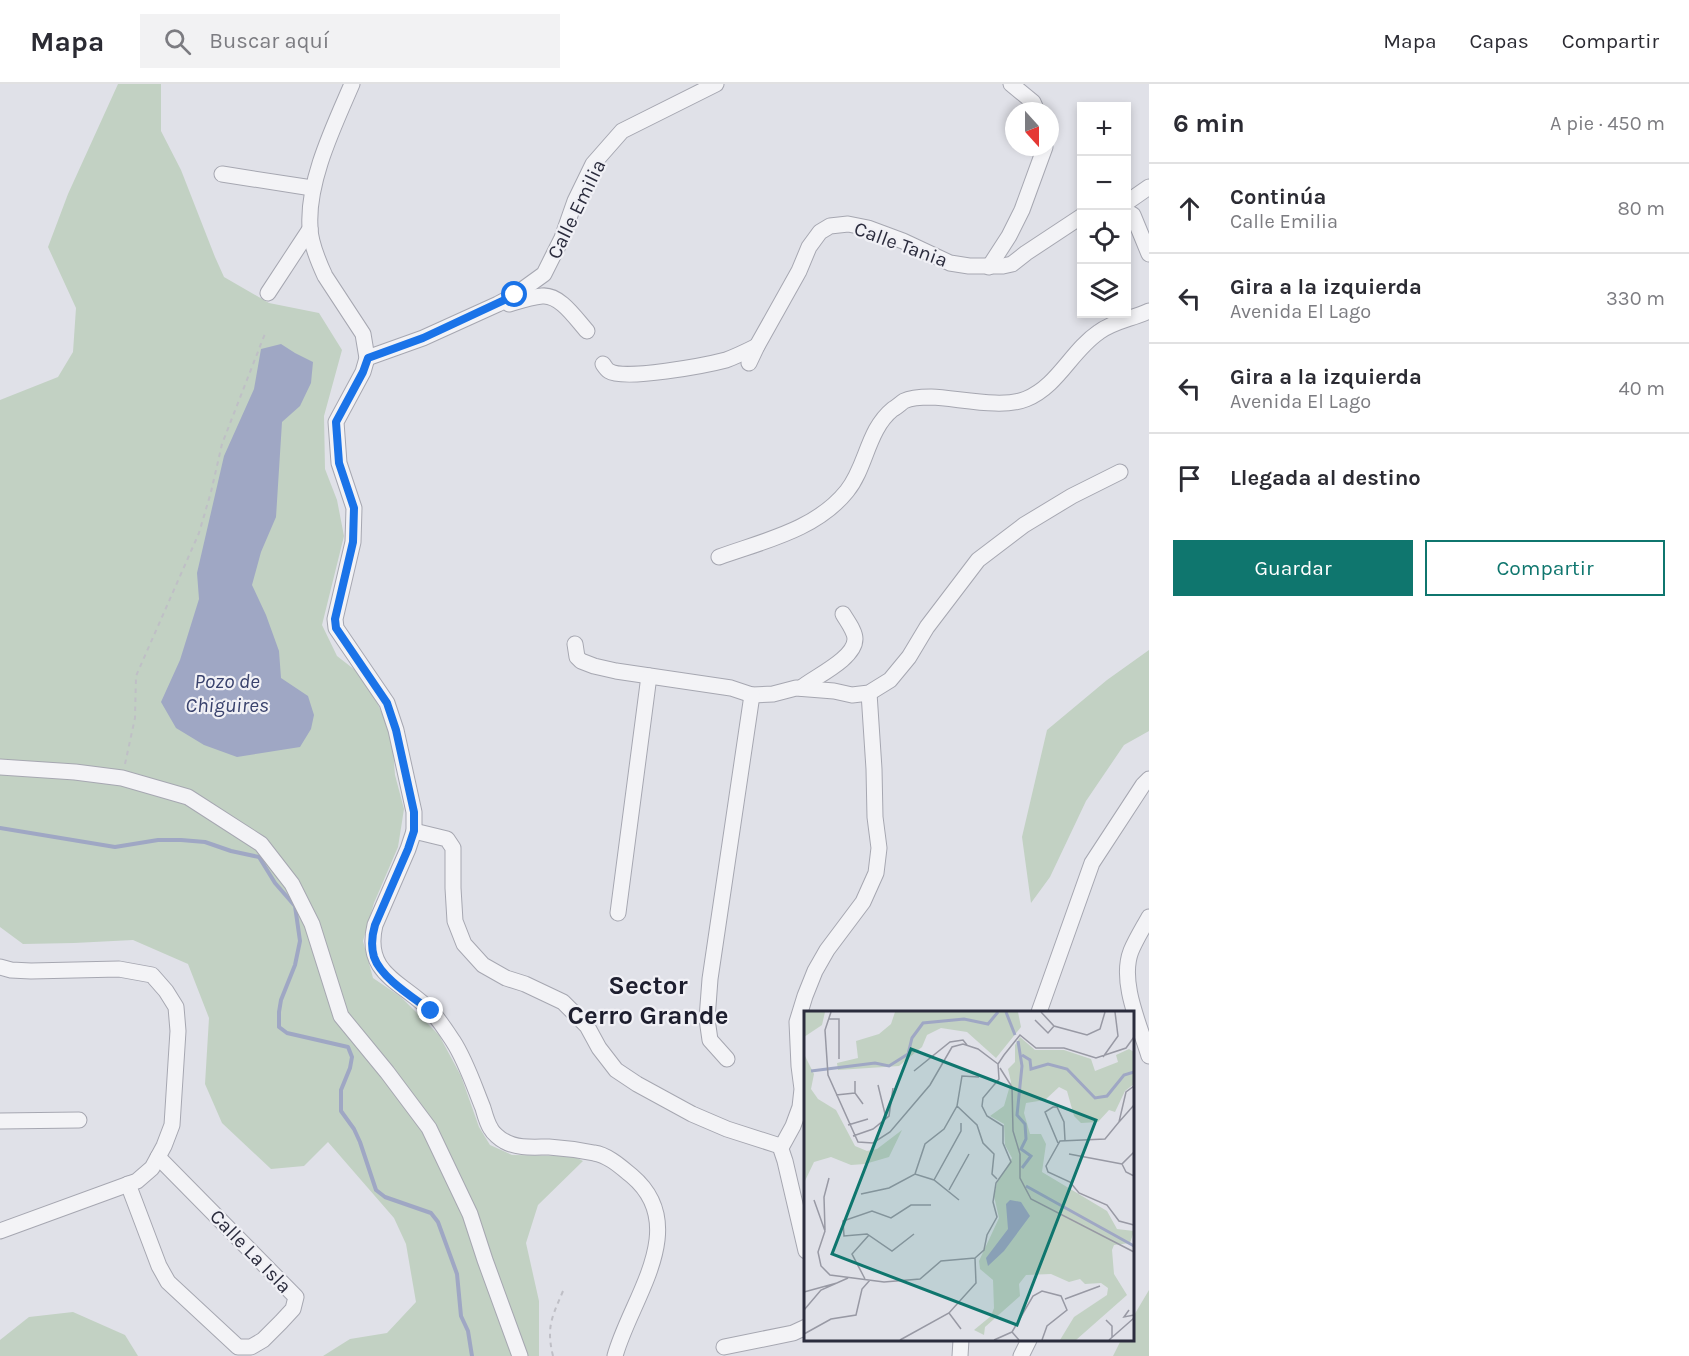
<!DOCTYPE html>
<html lang="es">
<head>
<meta charset="utf-8">
<style>
	:root { --surface:#fff; --page:#f2f2f3; --text:#2b2b33; --muted:#7c7c81; --line:#e1e1e2; --accent:#0f766e }
	body { margin:0; font-family:Karla,sans-serif; background:var(--page); color:var(--text) }
	.controls { position:absolute; right:18px; top:18px; display:grid; overflow:hidden; border-radius:0px; box-shadow:0 3px 9px #0003 }
	.controls button { width:54px; height:54px; display:grid; place-items:center; padding:0; border:0; border-bottom:2px solid var(--line); background:var(--surface); color:var(--text); font:30px sans-serif }
	.compass { position:absolute; left:1005px; top:18px; width:54px; height:54px; border-radius:50%; background:var(--surface); box-shadow:0 3px 9px #0003; rotate:159deg }
	.stop { position:absolute; width:18px; height:18px; margin:-14px; border:4px solid #1a73e8; border-radius:50%; background:#fff }
	.stop.end { background:#1a73e8; border-color:#fff; box-shadow:0 2px 6px #0008 }
	.list { margin:0; padding:0; list-style:none }
	h2 { display:flex; justify-content:space-between; align-items:center; height:78px; margin:0; padding:0 24px; font-size:26px }
	h2 small { font-size:20px; font-weight:400; color:var(--muted) }
	.list li { display:grid; grid-template-columns:39px 1fr auto; gap:18px; align-items:center; box-sizing:border-box; height:90px; padding:0 24px; border-top:2px solid var(--line) }
	.list b { display:block; font-size:22px; white-space:nowrap }
	.list p { margin:0; font-size:20px; white-space:nowrap; color:var(--muted) }
	.list em { font-size:20px; font-style:normal; color:var(--muted) }
	.actions { display:flex; gap:12px; padding:18px 24px }
	.actions a { flex:1; padding:14px 0; border:2px solid var(--accent); border-radius:0px; text-align:center; font-size:21px; color:var(--accent) }
	.actions .main { background:var(--accent); color:#fff }
	.icon { flex:none; width:33px; height:33px; fill:none; stroke:currentColor; stroke-width:2; stroke-linecap:round; stroke-linejoin:round }
	.map { position:relative; flex:none; width:1149px; height:1272px; overflow:hidden }
	header { display:flex; align-items:center; gap:36px; box-sizing:border-box; height:84px; padding:0 30px; background:var(--surface); border-bottom:2px solid var(--line) }
	header strong { font-size:28px }
	nav { display:flex; gap:33px; margin-inline-start:auto; font-size:21px }
	.search { width:420px; height:54px; background:var(--page); display:flex; align-items:center; gap:15px; box-sizing:border-box; padding:0 21px; border-radius:0px; color:var(--muted); font-size:22px }
	main { display:flex }
	aside { flex:1; background:var(--surface) }
	.map>svg:first-child { display:block }
</style>
</head>
<body>
<header>
<strong>Mapa</strong>
<div class="search"><svg class="icon" aria-label="search" viewBox="0 0 24 24"><circle cx="10" cy="10" r="6"/><path d="M15 15l6 6"/></svg>Buscar aquí</div>
<nav><a>Mapa</a><a>Capas</a><a>Compartir</a></nav>
</header>
<main>
<div class="map">
<svg width="1149" height="1272" viewBox="0 0 1149 1272">
	<rect width="100%" height="100%" fill="#e0e1e8"/>
	<g fill="#c2d1c3">
		<path d="M118 0H161V47L181 86 215 173 224 193 269 219 319 229 342 266 324 332 325 385 337 416 344 452 322 541 337 572 355 586 374 612 392 651 395 691 404 725 398 763 374 819 363 857 373 894 401 913 439 951 461 992 479 1043 490 1061 512 1071 573 1072 583 1077 538 1121 526 1159 539 1217V1272H323L350 1255 387 1249 416 1218 406 1160 394 1134 328 1058 304 1082 271 1085 222 1039 205 1000 209 934 188 880 133 856 74 859 23 860 0 843V316L58 293 73 268 76 224 48 163 68 110Z"/>
		<path d="M1149 566V647L1124 661 1086 717 1050 793 1031 819 1022 753 1047 646 1107 596Z"/>
		<path d="M1149 1206V1272H1113L1121 1256H1132L1133 1233Z"/>
		<path d="M73 1228 125 1251 138 1272H0V1256L29 1233Z"/>
	</g>
	<path fill="#9fa7c4" d="M281 260 295 269 313 278 311 299 300 322 282 338 276 433 261 468 252 501 266 531 279 567 281 594 308 612 314 631 311 645 300 663 237 673 204 661 176 644 161 618 180 576 199 515 197 489 224 372 254 305 261 265Z"/>
	<g fill="none" stroke-linecap="round" stroke-linejoin="round">
		<path stroke="#9fa7c4" stroke-width="4" d="M0 744 115 763 158 756H181L205 758 231 767 259 773 275 799 295 822 300 857 295 881 281 916 279 928V943L287 949 348 963 352 973 350 984 341 1006V1027L354 1045 360 1058 376 1106 385 1113 431 1129 438 1138 457 1190 461 1232 468 1247 472 1272"/>
		<defs>
			<g id="minor">
				<path d="M352 0C334 42 307 97 310 143 310 157 319 179 325 192L363 250 367 274 363 288 336 338 339 379 354 424 353 458 335 535 336 544 387 619 396 646 414 728V747L408 765 375 841C363 891 404 898 432 928 440 937 447 948 453 957 466 977 474 1002 483 1024 485 1031 487 1039 491 1045 493 1049 500 1055 504 1057 518 1065 534 1063 549 1063 564 1064 579 1066 594 1069 608 1071 621 1083 632 1092 692 1143 630 1216 615 1272"/>
				<path d="M1011 0 1033 18 1037 27"/>
				<path d="M222 90 312 104"/>
				<path d="M1126 119 1149 103"/>
				<path d="M1126 127 1133 131 1149 170"/>
				<path d="M989 183 1009 152 1022 126 1045 63"/>
				<path d="M268 209 310 145"/>
				<path d="M509 220C519 217 531 213 542 212 560 210 576 235 587 247"/>
				<path d="M367 274 423 254 498 220 515 211 544 190 562 154 575 117 593 80 622 47 716 0"/>
				<path d="M749 279 757 262 799 187 809 163 820 148 830 142 848 140 868 144 903 157 950 179 969 182H1003L1012 180 1026 169 1082 132"/>
				<path d="M603 280C605 283 607 286 609 287 624 297 707 281 726 276 737 272 747 267 757 262"/>
				<path d="M719 473C763 457 816 446 847 407 867 382 867 346 893 325 897 323 901 319 904 317 912 313 923 313 931 313 958 314 1002 325 1026 315 1058 302 1071 267 1099 248 1114 237 1132 235 1149 227"/>
				<path d="M575 560 577 573 581 577 594 582 616 587 731 604 752 611 773 610 796 604 834 607 852 611 869 609 890 596 909 573 927 543 978 476 1024 441 1072 412 1120 388"/>
				<path d="M801 604C814 593 855 575 855 555 855 547 847 537 843 530"/>
				<path d="M0 683 75 688 122 694 188 713 261 760 292 800 312 840 341 932 387 988 429 1044 470 1130 485 1176 520 1272"/>
				<path d="M414 747 447 755 453 764V804L455 837 464 860 483 881 506 894 525 900 563 918 587 942 599 964 616 986 637 1000 692 1030 727 1045 780 1062"/>
				<path d="M618 829 649 592"/>
				<path d="M1149 833C1143 844 1136 855 1131 867 1119 898 1140 942 1149 972"/>
				<path d="M0 883 11 886 31 887 119 885 152 891 166 907 176 923 178 947 172 1041 164 1062 152 1084 137 1097 0 1147"/>
				<path d="M1039 928 1092 779 1143 701 1149 695"/>
				<path d="M727 975 710 956 707 935 710 895 752 611"/>
				<path d="M0 1037 79 1036"/>
				<path d="M780 1062H782L793 1042 800 1023 802 1005 799 982 797 938 805 912 815 887 827 866 863 818 876 789 879 764 875 733 874 685 869 609"/>
				<path d="M780 1062 785 1077 806 1167"/>
				<path d="M128 1100 159 1182 168 1198 238 1263H251L263 1256 281 1238 293 1225 296 1213 158 1073"/>
				<path d="M724 1263 793 1249 806 1243"/>
				<path d="M960 1272 961 1256"/>
				<path d="M1021 1272 1029 1256"/>
			</g>
		</defs>
		<use href="#minor" stroke="#a6a7b1" stroke-width="17"/>
		<g stroke="#bfbfc6" stroke-width="2" stroke-dasharray="4.5 4.5" stroke-linecap="butt">
			<path d="M125 680 135 634 136 592 199 449 211 408 222 360 266 247"/>
			<path d="M553 1272C546 1243 552 1233 563 1207"/>
		</g>
		<use href="#minor" stroke="#f3f3f6" stroke-width="15"/>
	</g>
	<g fill="none" stroke-linecap="round" stroke-linejoin="round">
		<path stroke="#1a73e8" stroke-width="8" d="M431 927C414 914 381 894 374 873 371 863 372 851 375 841L408 765 414 747V728L396 646 387 619 336 544 335 535 353 458 354 424 339 379 336 338 363 288 368 274 423 254 515 211"/>
	</g>
	<g text-anchor="middle" stroke-width="4.5" stroke-linejoin="round" paint-order="stroke">
		<g font-size="20" fill="#2b2c3d" stroke="#f0f0f5">
			<text transform="translate(576 125) rotate(-64)" y="7">Calle Emilia</text>
			<text transform="translate(901 160) rotate(20)" y="7">Calle Tania</text>
			<text transform="translate(251 1167) rotate(46)" y="7">Calle La Isla</text>
		</g>
		<g font-size="21" font-style="italic" fill="#39426d" stroke="#f0f0f5">
			<text x="227" y="604">Pozo de<tspan x="227" dy="24">Chiguires</tspan></text>
		</g>
		<g font-size="26" font-weight="bold" fill="#1d1e2e" stroke="#f0f0f5">
			<text x="648" y="910">Sector<tspan x="648" dy="30">Cerro Grande</tspan></text>
		</g>
	</g>
	<g transform="translate(804 927)">
		<rect width="330" height="330" fill="#e0e1e8"/>
		<path d="M0 1H21L18 14 0 26ZM91 1H214L217 16 192 47 163 21 137 17 123 24 118 36 95 55 34 59 33 52 54 47 52 30 75 23 87 13ZM216 26 231 39H260L287 48 291 60 314 51 312 44 325 38 330 41V73L321 80 311 101 305 99 294 111 277 112 270 105 263 80 255 76 241 89 222 92 220 102 226 123H237L242 133 238 161 303 200 313 218 330 220 326 232 310 234 308 239 310 263 323 284 272 329H256L270 306 303 284 304 277 297 272 281 273 276 268 265 271 247 263 222 264 215 273 216 285 181 316 180 324 170 319 187 305 190 297 189 269 176 258 175 250 195 207 190 185 193 172 208 147 201 134 200 113 186 105 200 95 207 71 204 58 211 51V34ZM0 43 10 63 7 78 14 88 32 99 51 135 63 140 73 138 98 119 85 146 61 153 47 154 27 146 10 151 0 172Z" fill="#c2d1c3"/>
		<path d="M206 189 217 191 226 205 200 240 184 255 182 247 204 218 202 193Z" fill="#9fa7c4"/>
		<path fill="none" stroke="#9fa7c4" stroke-width="3" d="M202 1 211 24M214 30 218 55 213 104 221 113 222 128 217 138 227 145 218 157M218 44 226 49 227 58 244 53 263 58 291 87 303 85 320 64 330 61M7 60 71 52 85 55 104 43 108 27 119 12 160 8 184 13 194 1M222 175 330 235"/>
		<path fill="none" stroke="#9899a4" stroke-width="1.5" d="M27 1 21 19 24 64 54 131 69 132 86 121 126 74 148 36 159 33 174 38 194 53M237 1 250 15 283 24 296 18 301 1M25 8H35V48M231 9 244 22 250 15M299 46 314 25 311 1M196 57 208 76 209 120 216 143V167L227 188 330 241M110 60 146 31 159 29 163 34M51 70V82L59 93M74 74 82 107M330 75 322 81 315 111 301 128 256 130 242 155 244 161 266 171 275 182 303 194 315 210 330 214M32 84 51 82M153 95 173 114 179 132 190 143 188 163 193 168M315 111 330 94M44 114 64 108M49 125 69 118 85 105 89 77M254 132 241 101 249 96H253L260 111 261 129M330 141 318 153 322 161 330 165M265 143 318 153M111 163 121 133 140 118 153 95 158 65 175 66M130 169 157 120V112M145 179 165 143M57 183 85 177 111 163 130 169 155 189M10 189 21 220 14 241 17 255 26 264 80 271 116 268 137 250 171 247M21 219 20 186 25 167M110 223 88 240 63 223 40 225 39 210 68 200 87 207 107 194H127M330 248V274M61 268 48 243 65 224M0 281 33 272M261 288 296 275M0 299 17 279 44 267M325 299 320 306 330 304M145 302 157 318M302 309 308 315V326M208 321 229 285 238 280 257 285 263 299 243 315 238 329M0 323 27 308 52 304 58 278 66 269M96 329 145 302 172 272 171 247 180 239 183 224 193 206 189 191 192 172 207 151 199 132V115L183 105 178 95 179 87 195 68 194 53 200 44 216 24 232 37H260L292 47 322 37 330 26M190 329 208 321 215 329M305 329 330 307"/>
		<path fill="#0f766e" fill-opacity="0.15" stroke="#0f766e" stroke-width="3" d="M107 38 292 109 213 314 28 243Z"/>
		<rect width="330" height="330" fill="none" stroke="#2b2c3d" stroke-width="3"/>
	</g>
</svg>
<div class="controls">
<button>+</button>
<button>−</button>
<button><svg class="icon" aria-label="locate" viewBox="0 0 24 24"><circle cx="12" cy="12" r="6"/><path d="M12 2v4M12 18v4M2 12h4M18 12h4"/></svg></button>
<button><svg class="icon" aria-label="layers" viewBox="0 0 24 24"><path d="M12 4l9 5-9 5-9-5zM3 14l9 5 9-5"/></svg></button>
</div>
<svg class="compass" viewBox="-18 -18 36 36"><path d="M0-13l5 13h-10z" fill="#e53935"/><path d="M0 13l5-13h-10z" fill="#7c7c81"/></svg>
<div class="stop" style="left:515px;top:211px"></div>
<div class="stop end" style="left:431px;top:927px"></div>
</div>
<aside>
<h2>6 min<small>A pie · 450 m</small></h2>
<ul class="list">
<li><svg class="icon" aria-label="ahead" viewBox="0 0 24 24"><path d="M12 20V5M6 11l6-6 6 6"/></svg><div><b>Continúa</b><p>Calle Emilia</p></div><em>80 m</em></li>
<li><svg class="icon" aria-label="left" viewBox="0 0 24 24"><path d="M17 20v-9H6M10 6l-5 5 5 5"/></svg><div><b>Gira a la izquierda</b><p>Avenida El Lago</p></div><em>330 m</em></li>
<li><svg class="icon" aria-label="left" viewBox="0 0 24 24"><path d="M17 20v-9H6M10 6l-5 5 5 5"/></svg><div><b>Gira a la izquierda</b><p>Avenida El Lago</p></div><em>40 m</em></li>
<li><svg class="icon" aria-label="arrive" viewBox="0 0 24 24"><path d="M6 21V4h12l-3 4 3 4H6"/></svg><div><b>Llegada al destino</b></div></li>
</ul>
<div class="actions"><a class="main">Guardar</a><a>Compartir</a></div>
</aside>
</main>
</body>
</html>
